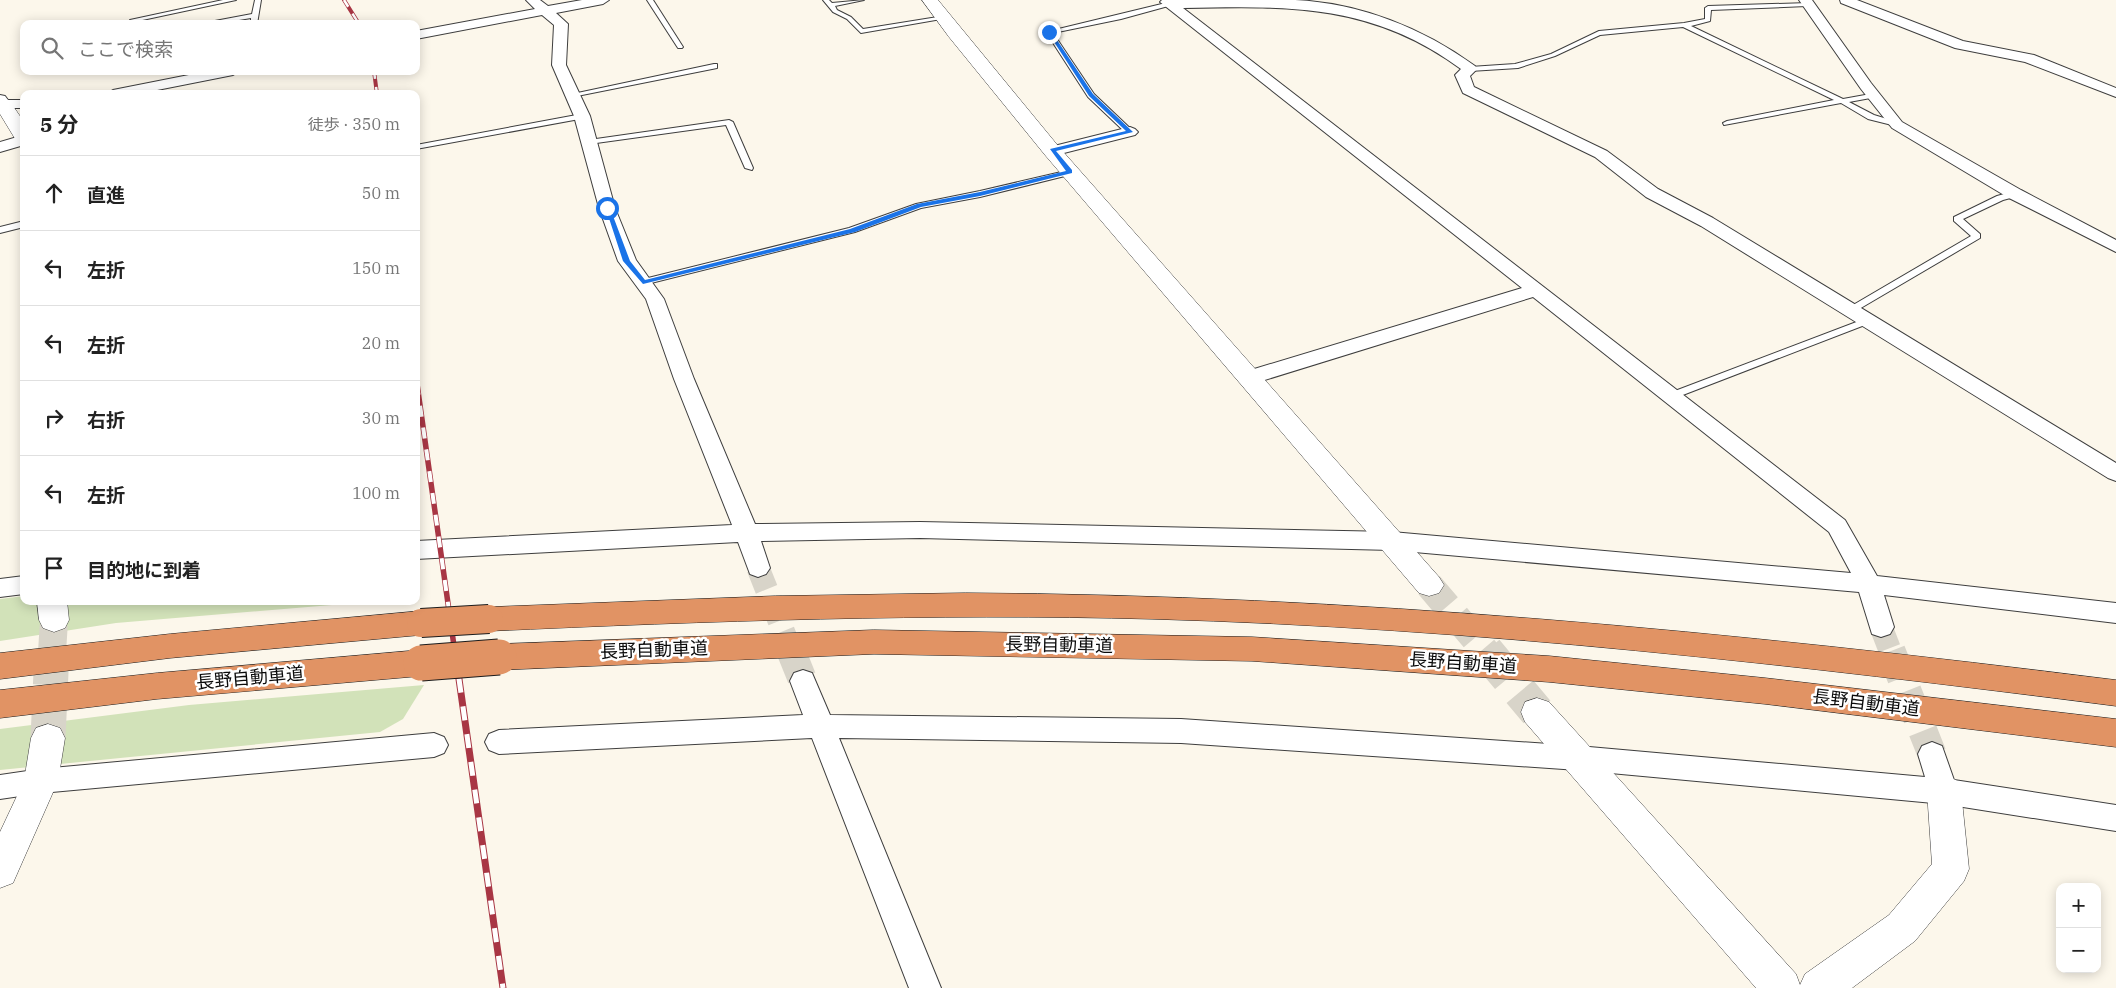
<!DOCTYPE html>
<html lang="ja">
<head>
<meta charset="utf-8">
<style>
	:root { --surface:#fff; --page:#f6f6f6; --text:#222; --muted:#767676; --line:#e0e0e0 }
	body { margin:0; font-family:"IBM Plex Serif","Noto Sans JP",serif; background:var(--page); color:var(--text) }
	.controls { position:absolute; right:15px; bottom:15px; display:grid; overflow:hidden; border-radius:10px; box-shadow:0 2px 12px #0003 }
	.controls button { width:45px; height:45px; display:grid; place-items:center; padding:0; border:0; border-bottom:1px solid var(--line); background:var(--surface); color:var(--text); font:25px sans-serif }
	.stop { position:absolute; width:15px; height:15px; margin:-11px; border:4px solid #1a73e8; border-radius:50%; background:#fff }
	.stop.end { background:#1a73e8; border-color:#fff; box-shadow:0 1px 5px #0008 }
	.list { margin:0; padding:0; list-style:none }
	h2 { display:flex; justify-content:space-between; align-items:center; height:65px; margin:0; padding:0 20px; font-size:21px }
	h2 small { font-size:16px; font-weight:400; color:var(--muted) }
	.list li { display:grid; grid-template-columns:32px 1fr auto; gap:15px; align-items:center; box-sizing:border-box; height:75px; padding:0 20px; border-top:1px solid var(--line) }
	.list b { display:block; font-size:19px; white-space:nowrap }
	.list em { font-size:16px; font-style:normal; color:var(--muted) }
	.icon { flex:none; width:28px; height:28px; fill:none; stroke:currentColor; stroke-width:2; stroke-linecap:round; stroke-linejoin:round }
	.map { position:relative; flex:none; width:2116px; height:988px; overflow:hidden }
	.search { position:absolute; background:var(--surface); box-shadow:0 2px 12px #0003; left:20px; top:20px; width:400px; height:55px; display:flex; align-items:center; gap:12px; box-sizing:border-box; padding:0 18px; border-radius:10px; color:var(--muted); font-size:19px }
	.panel { position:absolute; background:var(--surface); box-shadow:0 2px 12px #0003; left:20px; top:90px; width:400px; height:515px; border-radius:10px }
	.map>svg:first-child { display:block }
</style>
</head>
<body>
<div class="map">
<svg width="2116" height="988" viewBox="0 0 2116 988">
	<rect width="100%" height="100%" fill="#fcf7eb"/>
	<g fill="#d2e2b9">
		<path d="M24 596V601H380L116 623 0 641V599Z"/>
		<path d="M424 685 403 719 380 732 0 770V729L189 705Z"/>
	</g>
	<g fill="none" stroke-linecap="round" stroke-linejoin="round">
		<g stroke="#d8d4c9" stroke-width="23" stroke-dasharray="23 11" stroke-linecap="butt">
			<path d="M758 568 792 653"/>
			<path d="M1881 627 1891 653"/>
		</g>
		<g stroke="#d8d4c9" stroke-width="29" stroke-dasharray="29 14" stroke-linecap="butt">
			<path d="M791 651 803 681"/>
			<path d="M1891 651 1932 754"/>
		</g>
		<g stroke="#d8d4c9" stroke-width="28" stroke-dasharray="28 14" stroke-linecap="butt">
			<path d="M1429 585 1487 653"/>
			<path d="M52 653 54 620"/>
		</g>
		<g stroke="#d8d4c9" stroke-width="35" stroke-dasharray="35 18" stroke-linecap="butt">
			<path d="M1486 651 1537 712"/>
			<path d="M48 738 52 651"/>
		</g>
		<defs>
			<g id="service">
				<path d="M223 0H236L133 22 130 20Z"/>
				<path d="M255 0H261L257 24H251V18L215 24H199L252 14Z"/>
				<path d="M647 0H653L683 47 682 48H678Z"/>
				<path d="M823 0H829L832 3 864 0 835 6 837 10 851 17 863 29 944 16 947 18 861 33 847 19 833 12Z"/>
				<path d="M1170 2 1173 4 1172 5 1121 19 1053 33 1094 94 1134 132 1127 134 1088 97 1046 32Z"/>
				<path d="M1809 3 1810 4 1807 6 1711 10 1710 21 1691 26 1843 99 1876 93V97L1849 102 1874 115 1900 123V127L1868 119 1841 103 1724 125 1723 123 1727 121 1834 100 1683 27 1600 35 1555 56 1518 68 1470 71 1466 69 1470 67 1515 64 1551 54 1599 31 1684 23 1705 19V8L1708 6Z"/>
				<path d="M714 64H717V68L572 97 568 95Z"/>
				<path d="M582 114 586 116 585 118 416 149V145Z"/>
				<path d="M729 120 733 122 753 168 752 170 745 168 726 125 589 144 585 142 589 140Z"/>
				<path d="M1070 170 1074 172 1073 174 980 197 921 208 855 232 643 285 638 282 640 280 849 228 916 204 980 191Z"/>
				<path d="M2015 191 2018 192V196L2003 200 1963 219 1980 234V238L1854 312H1848V308L1971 236 1954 221V217L1997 196Z"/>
				<path d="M24 221V227L0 233V227Z"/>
				<path d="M1867 318 1870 319V323L1675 398H1667L1666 396 1667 394Z"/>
			</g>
			<g id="minor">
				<path d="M526 0H540L548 6 582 0H609L603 4 556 13 568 24 566 65 590 116 615 208 636 260 664 299 694 379 755 524 920 522 1392 532 1851 573 1829 532 1533 297 1255 383 1248 384 1241 383 1238 378 1241 373 1522 288 1160 2 1162 0C1206 0 1251 0 1295 0 1360 3 1423 28 1475 66L1477 69 1470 76 1474 87 1607 151 1658 189 1713 218 2116 463V481L2108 478 1701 226 1646 197 1595 157 1463 93 1455 75 1461 69C1372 3 1288 6 1183 8L1845 520 1877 576 2116 603V623L1884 595 1894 627 1890 634 1881 637 1872 634 1859 592 1392 550 920 538 761 541 770 568 766 574 758 577 750 574 738 542 416 559V541L732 525 674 379 646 299 618 261 599 208 574 116 552 65 554 25 542 15 416 39V31L535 9Z"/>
				<path d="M1799 0H1812L1871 83 1902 122 2021 190 2116 240V252L2009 198 1892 128 1861 89Z"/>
				<path d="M1840 0H1857L1963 41 2034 55 2116 88V97L2025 62 1955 48 1841 3Z"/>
				<path d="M209 71H240L233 75 137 94H106L113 90Z"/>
				<path d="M0 95 5 96 8 100H24V108H0Z"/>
				<path d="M1130 127 1135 129 1138 132 1135 135 1052 156 1046 154 1044 151 1046 148Z"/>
				<path d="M24 135V145L0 152V142Z"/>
				<path d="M24 576V594L0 597V579Z"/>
				<path d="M803 670 812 673 830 715 1181 719 1578 746 1925 777 1918 754 1922 746 1932 742 1942 746 1954 780 2116 805V831L1944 804 1578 770 1181 743 839 738 941 988H909L812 738 499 754 489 750 485 742 489 734 499 730 803 715 790 681 794 673Z"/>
				<path d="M434 733 444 737 448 745 444 753 434 757 41 793 0 799V775L41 769Z"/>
			</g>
			<g id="tertiary">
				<path d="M922 0H938L1059 147 1439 577 1444 585 1439 593 1429 596 1419 593 1045 155 949 37Z"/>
				<path d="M0 99 9 100 24 122V144L17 142 0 114Z"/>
				<path d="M37 601H67L69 620 65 628 54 632 43 628 39 620Z"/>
				<path d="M1537 698 1549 702 1796 974 1800 985 1805 974 1889 915 1932 864 1927 791 1932 780 1944 776 1956 780 1961 791 1969 869 1964 881 1915 941 1852 988H1756L1525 722 1521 712 1525 702Z"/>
				<path d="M48 724 60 728 65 738 58 781 13 883 0 888V832L24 781 31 738 36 728Z"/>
			</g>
			<g id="motorway">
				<path d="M966 593C1351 595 1734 632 2116 680V706C1797 665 1475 628 1153 619 931 613 710 621 489 631L478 627 474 619 478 611 489 607 775 596Z"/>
				<path d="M421 611 432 615 436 623 432 631 421 635 170 658 0 679V653L170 634Z"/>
				<path d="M874 630 1252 637 1549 656 1765 678 2116 719V747L1765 704 1549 682 1252 661 874 654 499 670 488 666 483 657 488 648 499 644Z"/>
				<path d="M421 650 432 654 437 663 432 672 421 676 157 699 0 718V690L157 673Z"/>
			</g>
		</defs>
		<use href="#service" stroke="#3e3e3e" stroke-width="2"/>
		<use href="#minor" stroke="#3e3e3e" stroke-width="2"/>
		<use href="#tertiary" stroke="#3e3e3e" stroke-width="1"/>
		<use href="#motorway" stroke="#1c1c1c" stroke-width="1"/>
		<use href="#service" fill="#fff" fill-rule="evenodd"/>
		<use href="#minor" fill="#fff" fill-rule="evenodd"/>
		<use href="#tertiary" fill="#fff" fill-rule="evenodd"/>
		<use href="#motorway" fill="#e19364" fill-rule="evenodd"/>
		<defs>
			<g id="rail-far3">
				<path d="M344 0 359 24"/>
				<path d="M374 71 377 94"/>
			</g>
			<path id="rail-far2" d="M416 379 417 385"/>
			<path id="rail-far1" d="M417 384 455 653"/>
			<path id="rail" d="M455 651 503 988"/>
		</defs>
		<use href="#rail-far3" stroke="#a83644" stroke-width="4"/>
		<use href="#rail-far2" stroke="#a83644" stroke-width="4.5"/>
		<use href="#rail-far1" stroke="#a83644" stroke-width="5.5"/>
		<use href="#rail" stroke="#a83644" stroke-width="7"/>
		<use href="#rail-far3" stroke="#fff" stroke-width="2.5" stroke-dasharray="8" stroke-linecap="butt"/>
		<use href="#rail-far2" stroke="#fff" stroke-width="3" stroke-dasharray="9" stroke-linecap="butt"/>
		<use href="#rail-far1" stroke="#fff" stroke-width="4" stroke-dasharray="11" stroke-linecap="butt"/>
		<use href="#rail" stroke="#fff" stroke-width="5" stroke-dasharray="14" stroke-linecap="butt"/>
		<defs>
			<path id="motorway-bridge-far1" d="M421 623 489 619"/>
			<path id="motorway-bridge" d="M421 663 499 657"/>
		</defs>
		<use href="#motorway-bridge-far1" stroke="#1c1c1c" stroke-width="30" stroke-linecap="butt"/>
		<use href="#motorway-bridge" stroke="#1c1c1c" stroke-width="37" stroke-linecap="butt"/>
		<use href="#motorway-bridge-far1" stroke="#e19364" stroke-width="28"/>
		<use href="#motorway-bridge" stroke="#e19364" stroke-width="35"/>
	</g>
	<path fill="#1a73e8" d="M1047 31H1051L1093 94 1133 132 1056 151 1072 170V173L980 196 921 207 855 232 643 284 623 261 605 206 610 208 630 261 645 280 850 229 917 204 980 192 1066 171 1050 149 1126 131 1089 96Z"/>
	<g text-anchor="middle" stroke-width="5" stroke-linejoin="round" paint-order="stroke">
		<g font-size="18" fill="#0b0b0b" stroke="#fff">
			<text transform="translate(1059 645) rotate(1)" y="6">長野自動車道</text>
			<text transform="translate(654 650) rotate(-2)" y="6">長野自動車道</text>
			<text transform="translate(1463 663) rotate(4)" y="6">長野自動車道</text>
			<text transform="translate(250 678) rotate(-5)" y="6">長野自動車道</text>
			<text transform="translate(1866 703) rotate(7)" y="6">長野自動車道</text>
		</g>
	</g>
</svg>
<div class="controls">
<button>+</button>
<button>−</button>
</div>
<div class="stop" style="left:607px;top:208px"></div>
<div class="stop end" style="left:1049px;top:32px"></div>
<div class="search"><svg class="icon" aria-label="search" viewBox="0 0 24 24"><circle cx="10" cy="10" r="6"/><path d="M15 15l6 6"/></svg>ここで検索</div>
<section class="panel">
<h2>5 分<small>徒歩 · 350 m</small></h2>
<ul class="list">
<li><svg class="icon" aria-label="ahead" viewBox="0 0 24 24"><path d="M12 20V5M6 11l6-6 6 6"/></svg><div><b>直進</b></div><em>50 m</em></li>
<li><svg class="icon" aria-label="left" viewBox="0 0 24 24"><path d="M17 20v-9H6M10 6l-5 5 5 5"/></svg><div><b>左折</b></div><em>150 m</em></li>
<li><svg class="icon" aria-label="left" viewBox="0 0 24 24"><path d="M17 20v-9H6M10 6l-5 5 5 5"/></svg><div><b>左折</b></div><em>20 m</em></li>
<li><svg class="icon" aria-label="right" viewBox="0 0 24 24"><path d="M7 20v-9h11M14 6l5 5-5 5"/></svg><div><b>右折</b></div><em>30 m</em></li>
<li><svg class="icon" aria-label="left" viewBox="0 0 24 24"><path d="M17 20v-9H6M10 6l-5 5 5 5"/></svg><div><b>左折</b></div><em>100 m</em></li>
<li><svg class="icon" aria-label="arrive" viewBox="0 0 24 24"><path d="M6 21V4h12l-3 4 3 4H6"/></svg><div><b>目的地に到着</b></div></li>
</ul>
</section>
</div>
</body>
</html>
